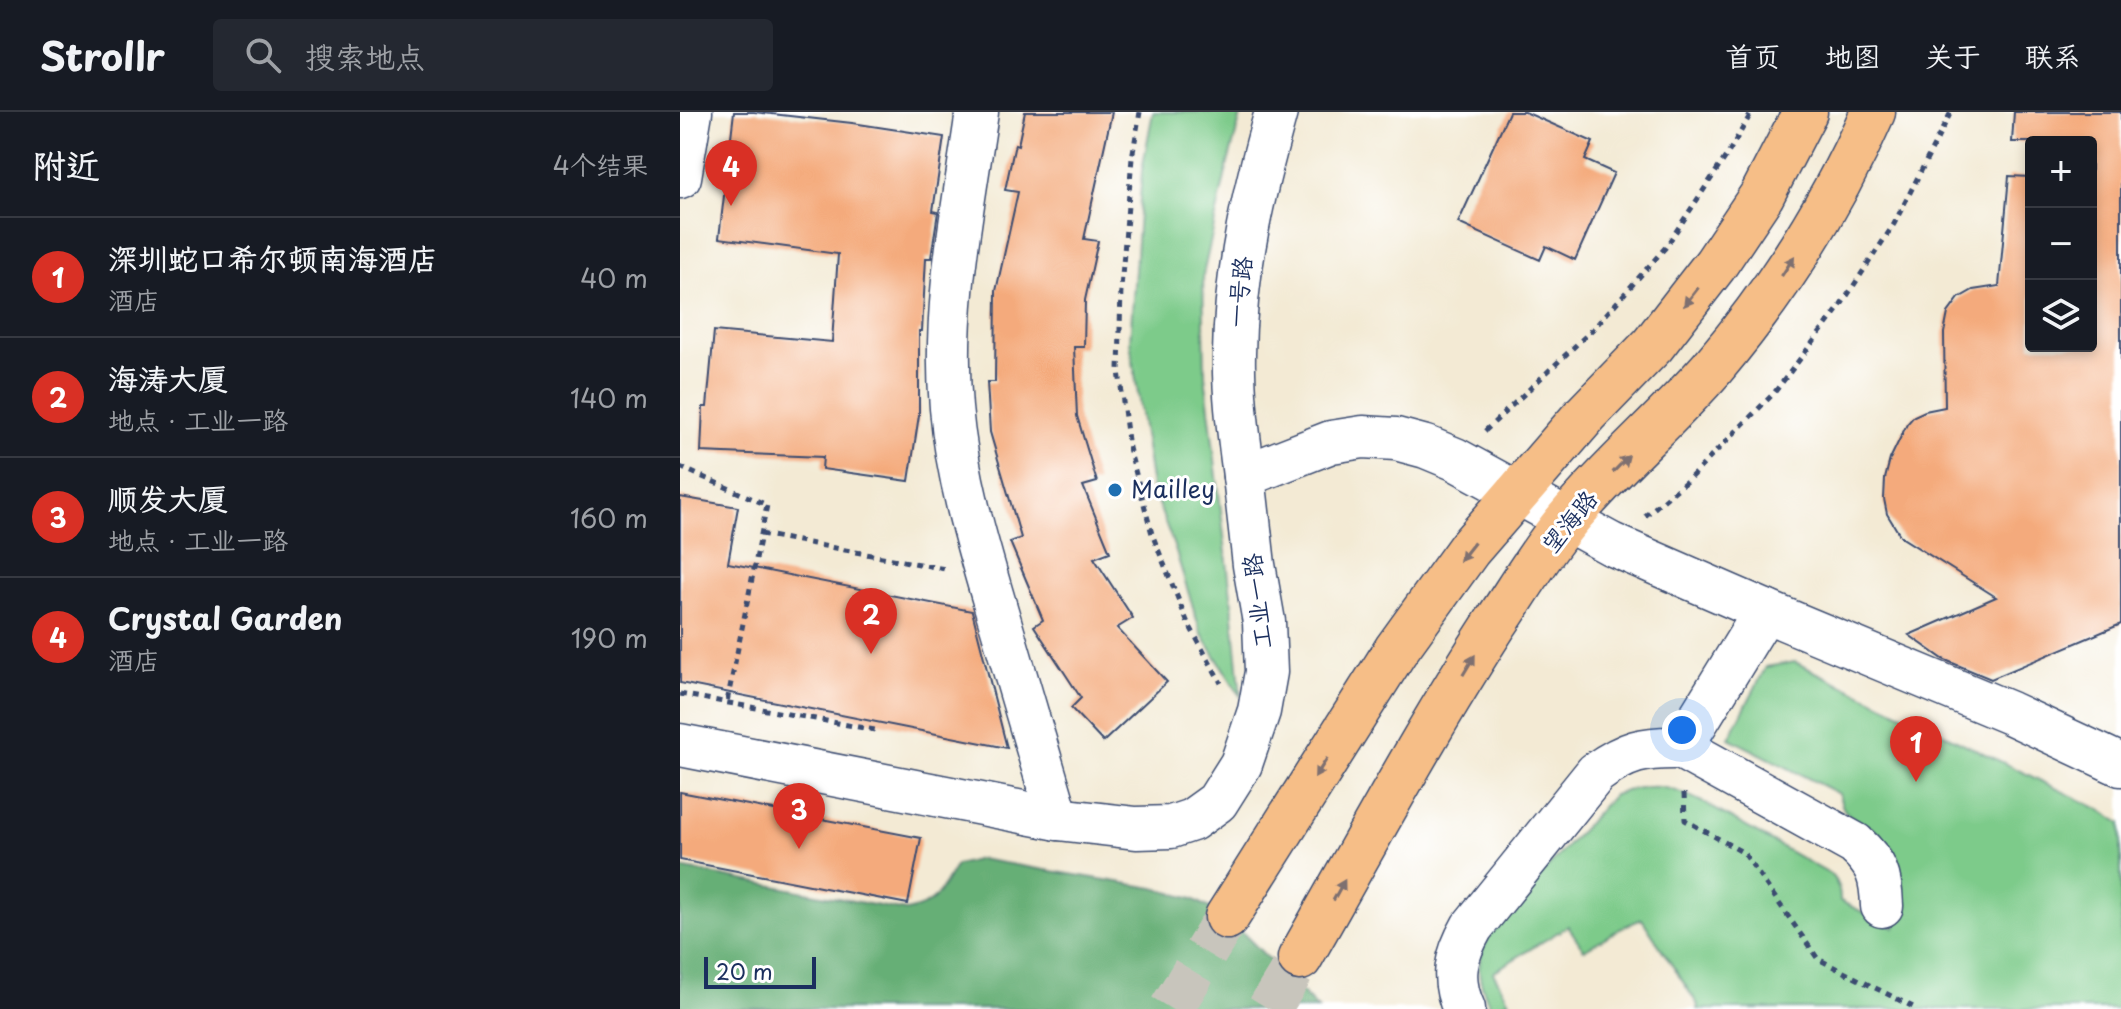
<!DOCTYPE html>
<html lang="zh">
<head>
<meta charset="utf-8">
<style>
	:root { --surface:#171b24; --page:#242831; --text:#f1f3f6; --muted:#9ea1a6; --line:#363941; --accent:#d93025 }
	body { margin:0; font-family:"Playpen Sans","LXGW WenKai TC",sans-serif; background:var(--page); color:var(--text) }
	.controls { position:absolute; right:24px; top:24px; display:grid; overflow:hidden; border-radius:8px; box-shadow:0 4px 12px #0003 }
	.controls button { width:72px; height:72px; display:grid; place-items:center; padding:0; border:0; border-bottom:2px solid var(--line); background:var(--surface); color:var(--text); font:40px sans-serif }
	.scale { position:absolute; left:24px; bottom:20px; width:112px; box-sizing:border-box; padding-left:8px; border:4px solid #1b2f5e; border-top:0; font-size:22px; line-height:28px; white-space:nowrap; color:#1b2f5e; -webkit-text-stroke:6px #fff; paint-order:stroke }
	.you { position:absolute; left:1002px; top:618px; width:28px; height:28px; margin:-20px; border:6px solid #fff; border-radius:50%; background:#1a73e8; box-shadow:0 0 0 12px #1a73e833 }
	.badge { display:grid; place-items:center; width:52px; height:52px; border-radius:50%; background:var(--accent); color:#fff; font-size:26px; font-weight:700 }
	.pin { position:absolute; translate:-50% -66px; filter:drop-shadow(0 2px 4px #0008) }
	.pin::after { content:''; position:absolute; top:42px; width:28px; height:24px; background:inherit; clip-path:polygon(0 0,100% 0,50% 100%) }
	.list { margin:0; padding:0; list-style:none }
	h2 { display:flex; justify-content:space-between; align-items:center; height:104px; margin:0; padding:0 32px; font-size:34px }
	h2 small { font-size:26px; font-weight:400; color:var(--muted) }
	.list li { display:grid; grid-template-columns:52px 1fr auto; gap:24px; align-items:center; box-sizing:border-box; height:120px; padding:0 32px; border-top:2px solid var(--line) }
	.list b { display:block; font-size:30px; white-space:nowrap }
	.list p { margin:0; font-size:26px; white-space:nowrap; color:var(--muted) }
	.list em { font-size:26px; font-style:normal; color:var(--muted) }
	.icon { flex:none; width:44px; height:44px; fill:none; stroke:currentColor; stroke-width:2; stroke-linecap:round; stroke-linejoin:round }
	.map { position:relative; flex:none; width:1441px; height:897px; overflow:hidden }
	header { display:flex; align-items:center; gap:48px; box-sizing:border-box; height:112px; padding:0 40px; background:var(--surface); border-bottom:2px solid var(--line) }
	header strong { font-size:38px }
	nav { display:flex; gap:44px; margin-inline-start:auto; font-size:28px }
	.search { width:560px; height:72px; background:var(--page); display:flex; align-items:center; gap:20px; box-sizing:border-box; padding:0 28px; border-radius:8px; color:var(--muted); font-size:30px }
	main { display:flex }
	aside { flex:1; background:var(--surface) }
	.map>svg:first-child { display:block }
</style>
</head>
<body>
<header>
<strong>Strollr</strong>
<div class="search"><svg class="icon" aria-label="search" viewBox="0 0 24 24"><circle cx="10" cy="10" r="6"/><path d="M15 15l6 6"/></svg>搜索地点</div>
<nav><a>首页</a><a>地图</a><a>关于</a><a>联系</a></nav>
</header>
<main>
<aside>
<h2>附近<small>4个结果</small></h2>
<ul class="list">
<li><span class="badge">1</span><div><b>深圳蛇口希尔顿南海酒店</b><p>酒店</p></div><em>40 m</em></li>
<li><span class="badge">2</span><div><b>海涛大厦</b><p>地点 · 工业一路</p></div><em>140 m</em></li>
<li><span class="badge">3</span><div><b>顺发大厦</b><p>地点 · 工业一路</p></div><em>160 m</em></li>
<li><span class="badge">4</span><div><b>Crystal Garden</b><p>酒店</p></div><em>190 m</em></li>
</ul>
</aside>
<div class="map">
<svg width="1441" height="897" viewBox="0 0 1441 897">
	<rect width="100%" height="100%" fill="#fff"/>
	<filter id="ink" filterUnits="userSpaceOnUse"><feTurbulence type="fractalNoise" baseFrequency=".0125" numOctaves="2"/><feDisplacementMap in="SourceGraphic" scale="16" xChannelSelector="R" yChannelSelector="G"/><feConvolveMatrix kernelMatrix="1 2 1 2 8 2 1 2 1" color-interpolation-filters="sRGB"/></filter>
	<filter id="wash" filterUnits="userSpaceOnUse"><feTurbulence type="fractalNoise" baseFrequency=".006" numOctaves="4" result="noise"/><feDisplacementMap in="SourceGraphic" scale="32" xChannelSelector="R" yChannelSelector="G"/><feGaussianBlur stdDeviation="1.8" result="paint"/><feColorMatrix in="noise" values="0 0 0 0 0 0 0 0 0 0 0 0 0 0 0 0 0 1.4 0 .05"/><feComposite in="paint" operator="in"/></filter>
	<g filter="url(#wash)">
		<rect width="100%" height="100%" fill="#f3ead4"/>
		<g fill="#7dcb8a" stroke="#4c7d74" stroke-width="2">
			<path d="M473 0H562L548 51 523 163 525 263 551 483 561 585 521 521 495 437 472 375 450 229 462 58Z"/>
			<path d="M1115 550 1419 697 1441 711V897H1017L1018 893 962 807 945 814 904 838 888 814 813 860 829 889 812 897C794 863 795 846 815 814L933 683C972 669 988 673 1024 691L1151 763C1158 771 1160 778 1160 789L1215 816C1225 783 1228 745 1198 721 1189 713 1174 709 1166 700 1162 696 1160 687 1159 682L1049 626 1086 555Z"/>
		</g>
		<path fill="#66af76" stroke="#406f6a" stroke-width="2" d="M299 747 474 776 513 787 541 802 562 820 638 897H0V756L226 799C259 792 259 779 276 753Z"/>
		<g id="blocks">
			<g fill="#f4aa7c">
				<path d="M54 0H74L172 11 264 25 253 99 258 100 251 146H246L242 219H239V303L229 369 142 357 143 345 21 340 23 295H27L34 219 152 230 158 142 39 126Z"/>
				<path d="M345 0H432L404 127 418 129 405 188 404 235H394L397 304 417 370 403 374 430 440 414 446 453 506 437 516 487 570 423 630 391 596 401 586 354 514 363 508 330 430 341 426 310 320 307 270H315L316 179 338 80 325 78 335 32 338 33Z"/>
				<path d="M829 0H845L913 30 905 48 934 61 895 148 866 134 860 148 778 111Z"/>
				<path d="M1334 0H1441V512L1311 567 1263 547 1229 523 1316 485 1221 425 1207 402 1204 387 1205 367 1210 347 1227 312 1234 304 1245 299 1265 295 1264 221 1268 201 1279 186 1293 178 1319 174 1329 64 1351 65V234H1411V30H1332Z"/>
				<path d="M0 385 58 395 48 451 292 499 327 636 0 571Z"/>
				<path d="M0 680 241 726 228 792 0 748Z"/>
			</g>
		</g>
	</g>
	<g filter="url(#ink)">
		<use href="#blocks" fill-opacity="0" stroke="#3b4b70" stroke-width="2"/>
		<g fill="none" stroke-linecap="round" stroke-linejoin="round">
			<g stroke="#c8c5bc" stroke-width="44" stroke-dasharray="44 22" stroke-linecap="butt">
				<path d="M491 897 547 805"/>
				<path d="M589 897 620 846"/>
			</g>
			<defs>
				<g id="minor">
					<path d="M297 0C283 98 262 196 271 296 277 366 298 435 318 503 338 571 358 639 378 707"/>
					<path d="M0 65 11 0"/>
					<path d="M564 364C559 324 553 283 554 242 555 159 574 79 596 0"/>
					<path d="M0 633 378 707 456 716 491 715 512 708 537 690 561 652 579 599 586 560 584 510 574 453 564 364 651 330 683 325 716 327 746 335 775 347 931 432 1085 499 1330 601 1441 653"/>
					<path d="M1001 636 1175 732C1197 752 1201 764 1202 794"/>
					<path d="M784 897C770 866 776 843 792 815L916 661C947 639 963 635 1001 636L1085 499"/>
				</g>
				<g id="major">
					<path d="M547 805 716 538 789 437 906 302 973 233 1035 153 1082 83 1125 0"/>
					<path d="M620 846C684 734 745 620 815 512 838 478 861 439 887 408 932 354 987 308 1033 255 1098 178 1153 92 1193 0"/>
				</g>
			</defs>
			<use href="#minor" stroke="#3b4b70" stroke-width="45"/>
			<use href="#major" stroke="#3b4b70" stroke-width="47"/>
			<g stroke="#3b4b70" stroke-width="5" stroke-dasharray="6 6" stroke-linecap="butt">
				<path d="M460 0 452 46 441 176 439 259 449 336 472 422 507 509 541 571"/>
				<path d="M805 319 914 216 985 136 1047 43 1072 0"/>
				<path d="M0 355 87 393 47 590"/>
				<path d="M965 404 1009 367 1094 281 1159 196 1214 112 1271 0"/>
				<path d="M81 422 265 457"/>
				<path d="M0 582 195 618"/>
				<path d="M1004 681 1005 708 1064 741 1138 847 1237 897"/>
			</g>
			<use href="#minor" stroke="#fff" stroke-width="42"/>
			<use href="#major" stroke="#f6be87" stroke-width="44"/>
		</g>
		<defs><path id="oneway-solid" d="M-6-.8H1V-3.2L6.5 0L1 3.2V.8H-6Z" transform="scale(2)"/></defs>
		<g fill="#7e6f70">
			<use href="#oneway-solid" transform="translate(1108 154) rotate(-57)"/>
			<use href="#oneway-solid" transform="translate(1011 185) rotate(128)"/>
			<use href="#oneway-solid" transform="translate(941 352) rotate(-46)"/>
			<use href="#oneway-solid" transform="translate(787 440) rotate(128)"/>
			<use href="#oneway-solid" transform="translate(789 553) rotate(-59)"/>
			<use href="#oneway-solid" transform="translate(641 656) rotate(122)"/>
			<use href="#oneway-solid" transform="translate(659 778) rotate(-61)"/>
		</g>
	</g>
	<circle fill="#1f6fb2" stroke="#fff" stroke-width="3" cx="435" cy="378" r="8"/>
	<g text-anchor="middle" stroke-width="6" stroke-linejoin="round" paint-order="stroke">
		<g font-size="24" fill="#1b2f5e" stroke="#fff">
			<text transform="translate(560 180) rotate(-84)" y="8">一号路</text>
			<text transform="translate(890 410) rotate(-51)" y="8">望海路</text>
			<text transform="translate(578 489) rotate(-97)" y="8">工业一路</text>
		</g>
		<g font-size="24" fill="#1b2f5e" stroke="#fff" text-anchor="start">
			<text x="451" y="386">Mailley</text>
		</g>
	</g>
</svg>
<div class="controls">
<button>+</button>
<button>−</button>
<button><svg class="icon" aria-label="layers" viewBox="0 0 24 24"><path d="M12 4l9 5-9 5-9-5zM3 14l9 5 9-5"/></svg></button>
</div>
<div class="scale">20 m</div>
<div class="you"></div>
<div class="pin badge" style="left:1236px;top:670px">1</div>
<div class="pin badge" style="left:191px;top:542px">2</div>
<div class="pin badge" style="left:119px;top:737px">3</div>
<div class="pin badge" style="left:51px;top:94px">4</div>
</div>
</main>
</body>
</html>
